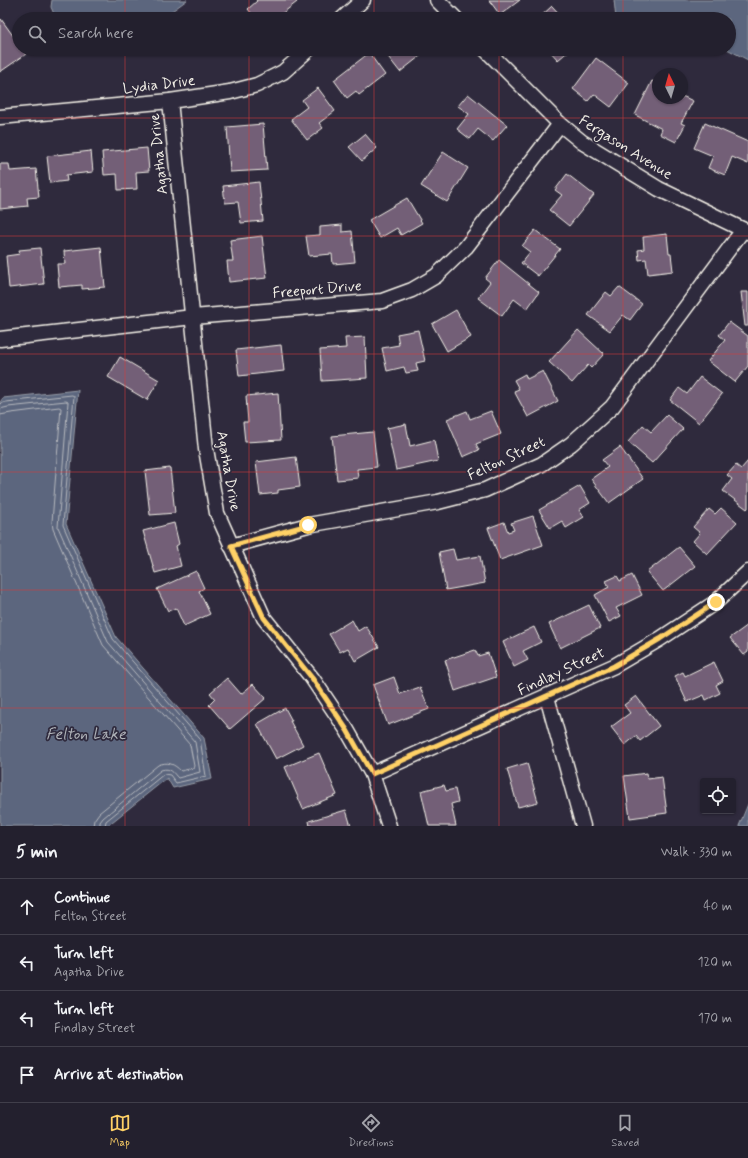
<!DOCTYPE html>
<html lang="en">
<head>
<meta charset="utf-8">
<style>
	:root { --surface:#23202e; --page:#2b2836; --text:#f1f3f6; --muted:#a3a3aa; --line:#403e4a; --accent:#ffd166 }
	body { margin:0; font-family:Mynerve,sans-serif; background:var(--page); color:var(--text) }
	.controls { position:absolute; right:12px; bottom:12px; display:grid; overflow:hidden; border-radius:4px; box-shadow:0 1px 3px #0004 }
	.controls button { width:36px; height:36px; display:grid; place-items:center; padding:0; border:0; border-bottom:1px solid var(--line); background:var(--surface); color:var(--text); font:20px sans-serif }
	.compass { position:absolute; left:652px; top:68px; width:36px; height:36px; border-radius:50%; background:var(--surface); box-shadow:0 1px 3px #0004; rotate:355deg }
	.stop { position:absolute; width:12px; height:12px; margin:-9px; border:3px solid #ffd166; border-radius:50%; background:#fff }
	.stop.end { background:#ffd166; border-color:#fff; box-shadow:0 1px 4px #0008 }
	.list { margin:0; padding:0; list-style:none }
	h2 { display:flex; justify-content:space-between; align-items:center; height:52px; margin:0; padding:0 16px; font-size:17px }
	h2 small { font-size:13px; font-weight:400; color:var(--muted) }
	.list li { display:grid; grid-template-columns:26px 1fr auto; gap:12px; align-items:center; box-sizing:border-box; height:56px; padding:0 16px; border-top:1px solid var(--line) }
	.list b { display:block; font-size:15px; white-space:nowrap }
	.list p { margin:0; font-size:13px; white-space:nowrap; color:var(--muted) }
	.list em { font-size:13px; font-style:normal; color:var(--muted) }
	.icon { flex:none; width:22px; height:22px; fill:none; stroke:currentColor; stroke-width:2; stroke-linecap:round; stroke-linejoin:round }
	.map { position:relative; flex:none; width:748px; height:826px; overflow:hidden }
	.search { position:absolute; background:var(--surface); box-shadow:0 1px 3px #0004; left:12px; right:12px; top:12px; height:44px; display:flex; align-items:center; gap:10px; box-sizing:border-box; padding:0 14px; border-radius:22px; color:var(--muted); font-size:15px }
	.sheet { height:276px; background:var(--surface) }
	nav { display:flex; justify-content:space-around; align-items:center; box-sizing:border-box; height:56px; border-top:1px solid var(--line); background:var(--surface); font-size:11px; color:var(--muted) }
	nav a { display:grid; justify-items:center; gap:2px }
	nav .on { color:var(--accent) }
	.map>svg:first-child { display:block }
</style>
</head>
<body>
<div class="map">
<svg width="748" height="826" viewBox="0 0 748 826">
	<rect width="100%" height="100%" fill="#2f2a3d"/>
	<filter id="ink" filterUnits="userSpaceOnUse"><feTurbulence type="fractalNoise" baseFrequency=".025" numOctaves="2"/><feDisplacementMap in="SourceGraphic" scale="8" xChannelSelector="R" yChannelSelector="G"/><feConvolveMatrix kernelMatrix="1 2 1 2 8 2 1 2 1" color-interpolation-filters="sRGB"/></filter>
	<g filter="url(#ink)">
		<g fill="#5b667e" stroke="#989ea8">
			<path d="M52 0H187L161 19H56L51 7Z"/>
			<path d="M614 0H748V60L727 49H729V19H616Z"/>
			<path d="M78 390 66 524 116 637 204 738 212 779 173 788 167 778 107 826H0V402L3 398Z"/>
			<path d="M748 804V826H739Z"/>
		</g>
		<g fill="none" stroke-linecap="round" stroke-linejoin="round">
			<g stroke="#b7b9be" stroke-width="1">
				<path d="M0 404 6 402 72 395 74 396 63 525 113 639 200 739 206 776 176 783 170 775 164 774 106 821 105 826"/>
				<path d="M0 409 8 407 66 401 68 402 58 527 108 642 195 742 200 772 178 778C173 773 171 767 161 770L103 818 100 822V826"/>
				<path d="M0 415 11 413 59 407 61 408 52 522 53 529 103 645 190 745 194 766 193 768 181 771C174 764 168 761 158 765L99 813 94 820 93 826"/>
			</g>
		</g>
		<g fill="#735e77" stroke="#f4f1e8">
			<path d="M256 0H295L297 2 275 19H256L248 9 257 1Z"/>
			<path d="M489 0H520L500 15Z"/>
			<path d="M552 6 564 19H538Z"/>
			<path d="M1 19 19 44V49H22L26 54 0 72V20Z"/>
			<path d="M382 49H429L400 72Z"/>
			<path d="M548 49H571L558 60Z"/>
			<path d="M369 53 385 75 359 95 356 91 347 98 334 80Z"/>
			<path d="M596 58 629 83 611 107 594 94 588 101 573 89Z"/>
			<path d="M652 81 658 83V98H682V96L693 101 681 123 685 125 676 142 660 134 662 129 635 115Z"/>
			<path d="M318 88 335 111 319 123 323 128 307 140 291 119 307 107 302 100Z"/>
			<path d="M468 94 507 125 493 141 478 129 470 139 457 129 469 114 458 106Z"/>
			<path d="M705 123 748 142V164L732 157 725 175 708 168 713 156 694 148Z"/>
			<path d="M263 124 267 170 230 172 227 127Z"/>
			<path d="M365 134 377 148 362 161 349 147Z"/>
			<path d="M147 148 149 171 136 172 137 189 118 190 117 174 104 175 102 152Z"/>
			<path d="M91 151 93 172 66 175 67 181 50 183 47 156Z"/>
			<path d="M443 152 468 168 447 202 421 186Z"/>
			<path d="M0 164H9L10 171 36 169 39 197 27 198 28 206 0 209Z"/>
			<path d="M567 174 594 195 569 226 549 210 562 195 555 190Z"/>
			<path d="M259 182 263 221 241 223 238 202 225 203 223 186Z"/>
			<path d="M407 198 422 223 401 235 397 228 380 238 369 220Z"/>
			<path d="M342 225V232L352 231 355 262 333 264 332 254 309 256 306 236 320 235V227Z"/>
			<path d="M535 230 560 249 538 276 521 263 530 252 522 246Z"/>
			<path d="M667 234 669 254H671L673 271 648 274 646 259 639 260 638 250 644 249 643 237Z"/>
			<path d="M262 236 267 278 229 282 227 261H233L230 240Z"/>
			<path d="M101 247 105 287 82 289V285L59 287 57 264H65L64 251Z"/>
			<path d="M40 248 44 284 9 288 6 256 20 254 19 250Z"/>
			<path d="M499 260 539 292 527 309 514 299 502 316 478 298 490 282 485 278Z"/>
			<path d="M619 287 642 304 630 320 623 315 610 331 588 315 606 292 611 296Z"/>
			<path d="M741 292H748V326H745Z"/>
			<path d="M456 310 471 337 447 351 432 324Z"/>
			<path d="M729 322 748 336V366L735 382 708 361 725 340 719 335Z"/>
			<path d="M418 330 425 361 416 363 418 371 406 373 404 367 387 371 382 348 399 345 397 334Z"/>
			<path d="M578 330 604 354 591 368 588 365 572 383 549 362Z"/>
			<path d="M365 337 367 378 322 381 320 350 346 348 345 338Z"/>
			<path d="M281 345 284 371 239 376 236 350Z"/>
			<path d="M120 357 159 380 147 400 108 377Z"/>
			<path d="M543 371 558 401 528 417 514 391 519 389 514 380 525 374 527 379Z"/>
			<path d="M700 377 722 394 699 423 670 400 679 388 687 394Z"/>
			<path d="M278 393 281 440 245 442 243 422H248L246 396Z"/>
			<path d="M467 411 470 419 491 411 501 434 476 444 479 450 463 457 447 419Z"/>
			<path d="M667 415 683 429 652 463 628 442 643 425 651 432Z"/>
			<path d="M406 424 410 446 434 440 438 461 396 470 387 428Z"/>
			<path d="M373 432 377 467 357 469 358 478 337 480 332 436Z"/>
			<path d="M620 447 643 479 609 503 591 479 608 467 602 460Z"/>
			<path d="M296 457 300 487 278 490V493L260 495 256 462Z"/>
			<path d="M748 461V508L747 509 723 491 732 479 727 475 736 465 741 469Z"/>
			<path d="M170 468 175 513 150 515 145 471Z"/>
			<path d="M580 486 590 503 579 510 584 517 566 528 562 521 550 528 539 510Z"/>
			<path d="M721 508 737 522 707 554 693 541 700 533 693 527 709 509 715 514Z"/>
			<path d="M533 516 543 545 500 560 488 528 504 522 508 532 514 530 511 523Z"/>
			<path d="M174 523 179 544 176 546 181 566 155 573 143 531Z"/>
			<path d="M679 547 695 566 663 591 647 572Z"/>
			<path d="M453 549 456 560 480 556 485 583 446 590 439 552Z"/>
			<path d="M196 571 204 588 199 591 210 614 184 626 176 608 168 611 157 589Z"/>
			<path d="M632 575 642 595 616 608 621 616 609 622 595 595 609 587 606 581 617 576 620 581Z"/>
			<path d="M589 605 600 628 560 648 549 624Z"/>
			<path d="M352 620 358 631 366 626 379 647 355 661 348 648 340 652 329 634Z"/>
			<path d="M748 625V652L744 655 730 638Z"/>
			<path d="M534 627 541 642 523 651 528 660 514 667 503 642Z"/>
			<path d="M475 650 478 656 488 653 496 677 455 691 445 660Z"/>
			<path d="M714 662 723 681 716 685 720 693 706 700 704 695 687 702 675 676 683 672 685 676Z"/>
			<path d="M394 677 400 694 420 687 429 709 388 725 373 685Z"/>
			<path d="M227 678 241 694 253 684 266 698 230 729 209 705 215 699 210 693Z"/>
			<path d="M636 696 659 726 640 741 636 736 625 745 611 727 630 713 624 705Z"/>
			<path d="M285 708 292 721H290L303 745 276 759 257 724Z"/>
			<path d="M319 753 337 795 303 809 285 767Z"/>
			<path d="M527 763 538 802 518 807 507 769Z"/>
			<path d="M647 773 648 779 662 777 667 813 630 818 624 776Z"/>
			<path d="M444 785 446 791 455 789 458 802 451 804 456 826H429L421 791Z"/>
			<path d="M346 810 351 826H310L309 821Z"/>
		</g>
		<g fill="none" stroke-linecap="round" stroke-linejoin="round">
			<defs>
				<g id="minor">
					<path d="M437 0 456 19"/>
					<path d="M342 19 363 0"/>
					<path d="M485 49 560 124 582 142 659 189 748 232"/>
					<path d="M170 101 206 449 217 513 264 618 312 678 347 730 372 774 389 826"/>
					<path d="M0 117 170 101 230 92 257 85 283 72 309 49"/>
					<path d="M0 339 193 317 382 301 412 290 436 276 466 247 560 124"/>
					<path d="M231 546 308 525 438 502 485 490 542 464 571 444 612 407 743 230"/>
					<path d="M547 697 583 826"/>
					<path d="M372 774 614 666 660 639 716 602 748 572"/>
				</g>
			</defs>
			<use href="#minor" stroke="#f4f1e8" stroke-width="17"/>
			<use href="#minor" stroke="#2f2a3d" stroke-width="14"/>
		</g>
	</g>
	<g fill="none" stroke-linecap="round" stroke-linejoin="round" filter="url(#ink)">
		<path stroke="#ffd166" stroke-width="5" d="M308 525 231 546 264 618 312 678 347 730 372 774 614 666 660 639 716 602"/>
	</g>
	<path fill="none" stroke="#d93c3b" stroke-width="1" stroke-opacity="0.55" d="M125 0V19M249 0V19M374 0V19M499 0V19M623 0V19M125 49V826M249 49V826M374 49V826M499 49V826M623 49V826M0 118H748M0 236H748M0 354H748M0 472H748M0 590H748M0 708H748"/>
	<g text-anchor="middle" stroke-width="3.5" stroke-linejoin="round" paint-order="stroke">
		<g font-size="15" fill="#f4f1e8" stroke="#2f2a3d">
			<text transform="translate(159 84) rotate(-7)" y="5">Lydia Drive</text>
			<text transform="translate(626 147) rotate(32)" y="5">Fergason Avenue</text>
			<text transform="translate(158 154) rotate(-96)" y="5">Agatha Drive</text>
			<text transform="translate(317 289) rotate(-5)" y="5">Freeport Drive</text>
			<text transform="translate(506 458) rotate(-25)" y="5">Felton Street</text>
			<text transform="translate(229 471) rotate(80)" y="5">Agatha Drive</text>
			<text transform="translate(561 671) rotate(-25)" y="5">Findlay Street</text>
		</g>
		<g font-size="16" font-style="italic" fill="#afb2b8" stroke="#2f2a3d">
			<text x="86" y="739">Felton Lake</text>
		</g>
	</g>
</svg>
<div class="controls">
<button><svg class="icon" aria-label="locate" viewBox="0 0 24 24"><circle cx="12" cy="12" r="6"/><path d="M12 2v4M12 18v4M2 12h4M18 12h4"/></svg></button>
</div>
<svg class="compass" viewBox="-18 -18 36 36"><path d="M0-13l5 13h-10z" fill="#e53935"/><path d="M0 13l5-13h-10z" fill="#a3a3aa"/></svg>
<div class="stop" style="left:308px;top:525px"></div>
<div class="stop end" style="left:716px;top:602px"></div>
<div class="search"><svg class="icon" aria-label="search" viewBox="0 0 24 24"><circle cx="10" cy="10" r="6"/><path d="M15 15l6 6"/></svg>Search here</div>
</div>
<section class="sheet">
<h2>5 min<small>Walk · 330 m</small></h2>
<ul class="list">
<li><svg class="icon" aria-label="ahead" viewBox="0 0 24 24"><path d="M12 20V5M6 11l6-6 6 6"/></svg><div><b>Continue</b><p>Felton Street</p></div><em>40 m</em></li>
<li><svg class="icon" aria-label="left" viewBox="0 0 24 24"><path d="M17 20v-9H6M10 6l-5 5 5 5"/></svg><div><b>Turn left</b><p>Agatha Drive</p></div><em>120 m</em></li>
<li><svg class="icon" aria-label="left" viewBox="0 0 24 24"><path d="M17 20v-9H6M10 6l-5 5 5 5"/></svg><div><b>Turn left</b><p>Findlay Street</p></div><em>170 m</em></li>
<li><svg class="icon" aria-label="arrive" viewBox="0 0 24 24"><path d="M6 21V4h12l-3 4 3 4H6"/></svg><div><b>Arrive at destination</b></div></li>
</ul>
</section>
<nav>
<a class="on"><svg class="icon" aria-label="map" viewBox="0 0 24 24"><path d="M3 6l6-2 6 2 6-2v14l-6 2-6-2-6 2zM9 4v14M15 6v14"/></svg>Map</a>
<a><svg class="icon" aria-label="directions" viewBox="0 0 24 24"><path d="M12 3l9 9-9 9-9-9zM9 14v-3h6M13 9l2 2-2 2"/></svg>Directions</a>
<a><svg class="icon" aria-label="saved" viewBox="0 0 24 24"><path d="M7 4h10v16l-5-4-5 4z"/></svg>Saved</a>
</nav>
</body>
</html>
